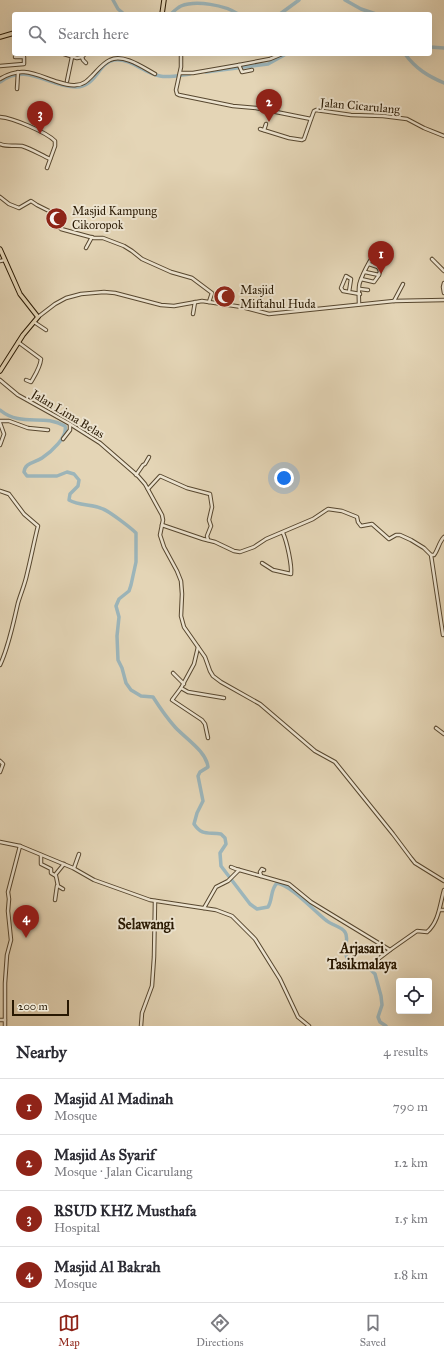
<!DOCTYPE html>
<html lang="en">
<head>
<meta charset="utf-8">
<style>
	:root { --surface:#fff; --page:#f2f2f3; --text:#2b2b33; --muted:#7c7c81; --line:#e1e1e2; --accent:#8f2418 }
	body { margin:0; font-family:"IM FELL Great Primer",serif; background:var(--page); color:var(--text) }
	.controls { position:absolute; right:12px; bottom:12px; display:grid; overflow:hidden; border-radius:4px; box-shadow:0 4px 16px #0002 }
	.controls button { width:36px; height:36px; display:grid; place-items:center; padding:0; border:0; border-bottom:1px solid var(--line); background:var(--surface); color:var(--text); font:20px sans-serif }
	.scale { position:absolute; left:12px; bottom:10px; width:57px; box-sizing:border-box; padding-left:4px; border:2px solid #281802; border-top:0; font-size:11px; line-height:14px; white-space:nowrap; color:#281802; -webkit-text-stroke:3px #ede4d0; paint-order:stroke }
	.you { position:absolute; left:284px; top:478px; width:14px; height:14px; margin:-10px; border:3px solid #fff; border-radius:50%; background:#1a73e8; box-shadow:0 0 0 6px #1a73e833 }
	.badge { display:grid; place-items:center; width:26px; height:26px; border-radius:50%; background:var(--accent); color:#fff; font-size:13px; font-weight:700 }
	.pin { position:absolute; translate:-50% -33px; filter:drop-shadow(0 1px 2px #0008) }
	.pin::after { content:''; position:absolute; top:21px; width:14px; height:12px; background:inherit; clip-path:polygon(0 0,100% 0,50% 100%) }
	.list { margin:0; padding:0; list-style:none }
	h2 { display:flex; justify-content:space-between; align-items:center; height:52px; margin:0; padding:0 16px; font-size:17px }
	h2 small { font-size:13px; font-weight:400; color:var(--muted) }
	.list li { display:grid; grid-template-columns:26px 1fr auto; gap:12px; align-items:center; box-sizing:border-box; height:56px; padding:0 16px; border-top:1px solid var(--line) }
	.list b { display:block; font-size:15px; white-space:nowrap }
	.list p { margin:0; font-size:13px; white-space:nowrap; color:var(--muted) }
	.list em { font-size:13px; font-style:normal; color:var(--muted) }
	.icon { flex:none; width:22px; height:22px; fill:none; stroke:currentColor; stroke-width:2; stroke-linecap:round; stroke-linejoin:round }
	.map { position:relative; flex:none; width:444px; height:1026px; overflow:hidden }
	.search { position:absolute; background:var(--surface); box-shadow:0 4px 16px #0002; left:12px; right:12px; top:12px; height:44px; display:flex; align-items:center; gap:10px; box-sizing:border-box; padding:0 14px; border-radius:4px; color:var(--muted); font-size:15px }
	.sheet { height:276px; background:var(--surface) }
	nav { display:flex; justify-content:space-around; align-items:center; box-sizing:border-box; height:56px; border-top:1px solid var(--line); background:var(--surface); font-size:11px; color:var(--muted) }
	nav a { display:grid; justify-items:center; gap:2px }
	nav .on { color:var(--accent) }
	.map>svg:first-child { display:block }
</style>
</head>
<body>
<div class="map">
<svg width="444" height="1026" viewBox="0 0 444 1026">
	<rect width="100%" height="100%" fill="#e4d5b6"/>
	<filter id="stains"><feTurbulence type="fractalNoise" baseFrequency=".005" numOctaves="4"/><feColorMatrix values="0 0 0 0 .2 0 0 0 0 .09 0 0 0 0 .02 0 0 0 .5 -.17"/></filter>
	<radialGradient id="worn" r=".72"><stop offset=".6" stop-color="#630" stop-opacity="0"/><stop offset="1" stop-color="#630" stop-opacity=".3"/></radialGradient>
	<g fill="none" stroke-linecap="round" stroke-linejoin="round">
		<g stroke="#9cb5ba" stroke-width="3.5">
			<path d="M113 0 118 9 124 14"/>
			<path d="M345 0 361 9 376 14"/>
			<path d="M171 14C174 11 177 8 181 6 196 0 225 5 238 14"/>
			<path d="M280 14 299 0"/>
			<path d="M430 47 444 48"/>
			<path d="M405 54C416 69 428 76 444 83"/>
			<path d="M206 72 268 64 286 54"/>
			<path d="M0 82C27 62 48 87 76 87 96 87 99 62 114 60 132 58 143 73 160 76 169 78 181 75 190 74"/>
			<path d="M0 410C22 428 43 413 65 426 68 437 51 452 42 458 35 463 25 462 24 472L27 476H57L67 472 74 474 79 480 78 486 70 494 69 500C79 506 92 504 103 509 109 511 131 528 136 533V562L131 585 129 591 119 599 116 606 119 617 117 636 118 660 122 668 126 683 131 690 141 696 153 697C160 708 167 718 175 727 186 739 206 751 208 767L200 772 198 776 203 801 197 813 194 824C202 836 208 832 221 834L225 838 226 844 220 853 221 866 250 904 257 909 268 907C273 899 270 890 277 883 291 885 315 912 327 921 332 925 342 927 345 932 349 938 345 945 345 951 346 955 347 959 349 963L368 967 375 974 381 996 382 1005 378 1017 380 1022 386 1026"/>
		</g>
		<defs>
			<g id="minor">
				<path d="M64 54 77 58 82 57"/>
				<path d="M85 54 82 57 83 60 86 63"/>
				<path d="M181 54V67L176 90 177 94 179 95 233 106 256 108 311 119 314 111 316 110 351 115 383 116 407 119 424 128 444 136"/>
				<path d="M239 65 270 59 282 54"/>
				<path d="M0 66 24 64V57H15"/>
				<path d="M180 73H193L239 65 242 72 252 70"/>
				<path d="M0 79C22 65 36 75 58 82 64 84 70 86 76 85 83 85 87 81 92 76 97 71 103 63 110 60 123 53 144 68 155 74"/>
				<path d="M67 81 72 57"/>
				<path d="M17 89 18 72"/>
				<path d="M0 117C13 118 46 132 55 141V146L47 168"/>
				<path d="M260 129 289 138 302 140 304 139 311 119"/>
				<path d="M264 130 266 124"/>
				<path d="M0 144C7 147 14 145 22 146 32 149 41 155 50 159"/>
				<path d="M0 197 9 204 19 208 31 201 37 205 59 216V227L61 229 94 238H103L124 246 132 251 142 259 171 272 192 278 212 293 209 302"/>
				<path d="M86 248 92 237"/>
				<path d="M432 259 444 271"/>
				<path d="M0 261 5 260"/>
				<path d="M369 264 378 267"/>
				<path d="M361 279 374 282 379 275"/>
				<path d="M444 283 443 287 444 293"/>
				<path d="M360 289 368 290"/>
				<path d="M349 292 351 279 346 276 341 288 343 291 360 294"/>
				<path d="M394 301 403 284"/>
				<path d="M359 304C359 299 358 286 360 282 363 273 374 251 381 247L386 248V250L378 267 380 271 379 275 365 272"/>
				<path d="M193 314 195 302"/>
				<path d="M38 317 55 304 66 298 81 294 104 292 115 293 161 305 174 306 202 301 242 307 269 314 394 301 444 300"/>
				<path d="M34 322 46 330"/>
				<path d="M18 342 41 359C40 368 35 375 31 382L26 380"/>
				<path d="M0 380 18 395 70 424 100 443 138 476 145 484 162 515 163 520 160 535 164 547 177 571 181 581 182 594 181 616 184 627 205 657 210 671 213 676 221 682 260 704 315 751 335 762 393 834 411 858 415 863 444 881"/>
				<path d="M0 421H9L28 428 48 430"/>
				<path d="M0 423 4 434 0 445"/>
				<path d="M63 439 70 430V424"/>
				<path d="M136 475 143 465 145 464 149 457"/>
				<path d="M148 489 160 476 187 488 210 494 212 507 209 520 211 526 207 536 208 540"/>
				<path d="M0 491 9 494 24 514 38 526C34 542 31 558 27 574 25 584 21 593 18 603 13 624 9 646 0 665"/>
				<path d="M162 525 203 539 215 542 234 551 240 552 254 547 266 539 313 519 328 509 342 511 357 517 358 522 361 526 372 524 389 539 396 535H400L411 540 424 548 431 555 443 635"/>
				<path d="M431 555H434C438 550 439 542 444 537"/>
				<path d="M262 563 273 570 291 574C292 565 287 542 283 533"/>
				<path d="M198 647 194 664 181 688 188 692 224 698"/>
				<path d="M173 673 184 684"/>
				<path d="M181 688 172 700 202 720 205 724 208 738"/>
				<path d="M436 728 444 734"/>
				<path d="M0 761 3 764 0 772"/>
				<path d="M0 842 20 846 73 868 94 880 150 900 216 910 232 916 255 939 280 979 298 1017 309 1026"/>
				<path d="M41 855V864L51 869V873L56 876 58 886 63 889"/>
				<path d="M231 867 236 869 261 876"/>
				<path d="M74 868 79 854"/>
				<path d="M264 870 262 869 260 872 261 876 289 884 311 902 390 950 417 931 427 932C439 922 440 904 444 890"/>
				<path d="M55 875 64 864"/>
				<path d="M55 900 57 886"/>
				<path d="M204 908 216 887 228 881 239 870"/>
				<path d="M440 910H444"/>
				<path d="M373 963 390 950"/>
				<path d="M0 1020H5"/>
				<path d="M5 1026V983L7 955 11 940 8 911 9 899 8 892 20 846"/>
				<path d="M141 1026 142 1013 152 986 154 957 155 901"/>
			</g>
			<g id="major">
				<path d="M162 14 164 0"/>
				<path d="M0 37 14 33"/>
				<path d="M0 249 20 294 38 317 23 335 0 371"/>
			</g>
		</defs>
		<use href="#minor" stroke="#57472f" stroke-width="4.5"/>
		<use href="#major" stroke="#281802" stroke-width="5.5"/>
		<use href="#minor" stroke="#ede4d0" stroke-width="2.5"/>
		<use href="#major" stroke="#e4d5b6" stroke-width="3.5"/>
	</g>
	<defs>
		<symbol id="mosque-disc" viewBox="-11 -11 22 22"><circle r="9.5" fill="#8f2418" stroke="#ede4d0"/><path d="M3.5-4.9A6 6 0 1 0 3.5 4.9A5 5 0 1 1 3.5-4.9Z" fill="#fff"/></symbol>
	</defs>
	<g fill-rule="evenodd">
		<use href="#mosque-disc" x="44" y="206" width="25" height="25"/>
		<use href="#mosque-disc" x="212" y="284" width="25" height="25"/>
	</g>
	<g text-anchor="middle" stroke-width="4" stroke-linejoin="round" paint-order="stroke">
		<g font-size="12" fill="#281802" stroke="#ede4d0">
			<text transform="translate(360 106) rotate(5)" y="4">Jalan Cicarulang</text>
			<text transform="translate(68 414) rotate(31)" y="4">Jalan Lima Belas</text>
		</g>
		<g font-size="12" fill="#281802" stroke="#ede4d0" text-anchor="start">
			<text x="72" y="215">Masjid Kampung<tspan x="72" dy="14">Cikoropok</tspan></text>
			<text x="240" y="294">Masjid<tspan x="240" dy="14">Miftahul Huda</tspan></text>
		</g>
		<g font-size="14" font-weight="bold" fill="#281802" stroke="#ede4d0">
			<text x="146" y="929">Selawangi</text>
			<text x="362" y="953">Arjasari<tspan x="362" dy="16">Tasikmalaya</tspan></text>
		</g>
	</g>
	<rect width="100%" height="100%" filter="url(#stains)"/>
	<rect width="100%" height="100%" fill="url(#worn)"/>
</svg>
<div class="controls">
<button><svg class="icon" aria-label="locate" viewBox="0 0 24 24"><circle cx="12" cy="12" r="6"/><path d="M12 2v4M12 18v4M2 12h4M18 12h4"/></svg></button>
</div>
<div class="scale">200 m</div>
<div class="you"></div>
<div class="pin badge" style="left:381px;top:274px">1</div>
<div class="pin badge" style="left:269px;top:122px">2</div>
<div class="pin badge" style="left:40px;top:134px">3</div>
<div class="pin badge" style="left:26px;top:938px">4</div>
<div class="search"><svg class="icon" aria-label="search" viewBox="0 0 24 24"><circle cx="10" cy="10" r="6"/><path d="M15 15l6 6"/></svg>Search here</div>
</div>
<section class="sheet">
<h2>Nearby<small>4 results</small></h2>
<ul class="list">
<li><span class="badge">1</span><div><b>Masjid Al Madinah</b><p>Mosque</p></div><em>790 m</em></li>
<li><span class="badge">2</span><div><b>Masjid As Syarif</b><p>Mosque · Jalan Cicarulang</p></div><em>1.2 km</em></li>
<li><span class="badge">3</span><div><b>RSUD KHZ Musthafa</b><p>Hospital</p></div><em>1.5 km</em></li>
<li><span class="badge">4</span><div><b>Masjid Al Bakrah</b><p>Mosque</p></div><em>1.8 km</em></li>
</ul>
</section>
<nav>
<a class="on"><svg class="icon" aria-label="map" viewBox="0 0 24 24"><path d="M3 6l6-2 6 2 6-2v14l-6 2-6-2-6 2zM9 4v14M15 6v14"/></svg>Map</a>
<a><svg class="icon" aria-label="directions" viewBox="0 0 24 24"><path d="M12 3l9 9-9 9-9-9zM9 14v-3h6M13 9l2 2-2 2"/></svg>Directions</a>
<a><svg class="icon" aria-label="saved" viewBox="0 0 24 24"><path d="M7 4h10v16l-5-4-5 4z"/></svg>Saved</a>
</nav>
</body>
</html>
